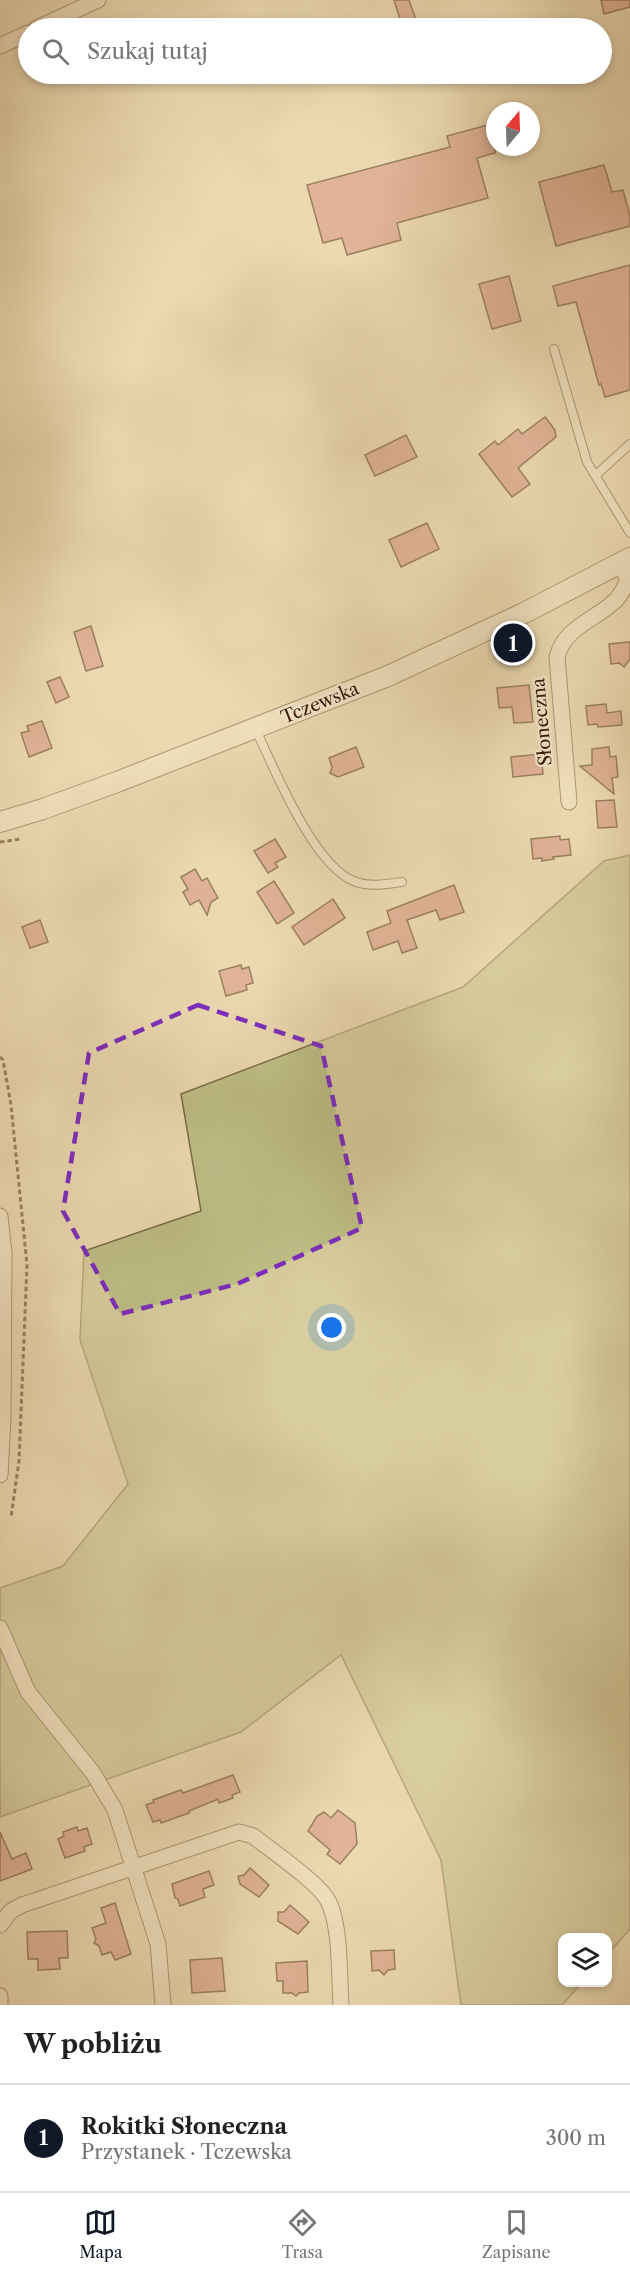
<!DOCTYPE html>
<html lang="pl">
<head>
<meta charset="utf-8">
<style>
	:root { --surface:#fff; --page:#f2f2f2; --text:#202124; --muted:#757577; --line:#e0e0e0; --accent:#111827 }
	body { margin:0; font-family:"Libre Caslon Text",serif; background:var(--page); color:var(--text) }
	.controls { position:absolute; right:18px; bottom:18px; display:grid; overflow:hidden; border-radius:12px; box-shadow:0 3px 9px #0003 }
	.controls button { width:54px; height:54px; display:grid; place-items:center; padding:0; border:0; border-bottom:2px solid var(--line); background:var(--surface); color:var(--text); font:30px sans-serif }
	.compass { position:absolute; left:486px; top:102px; width:54px; height:54px; border-radius:50%; background:var(--surface); box-shadow:0 3px 9px #0003; rotate:19deg }
	.you { position:absolute; left:332px; top:1328px; width:21px; height:21px; margin:-15px; border:4px solid #fff; border-radius:50%; background:#1a73e8; box-shadow:0 0 0 9px #1a73e833 }
	.badge { display:grid; place-items:center; width:39px; height:39px; border-radius:50%; background:var(--accent); color:#fff; font-size:20px; font-weight:700 }
	.pin { position:absolute; translate:-50% -50%; border:3px solid #fff; box-shadow:0 2px 6px #0006 }
	.list { margin:0; padding:0; list-style:none }
	h2 { display:flex; justify-content:space-between; align-items:center; height:78px; margin:0; padding:0 24px; font-size:26px }
	h2 small { font-size:20px; font-weight:400; color:var(--muted) }
	.list li { display:grid; grid-template-columns:39px 1fr auto; gap:18px; align-items:center; box-sizing:border-box; height:108px; padding:0 24px; border-top:2px solid var(--line) }
	.list b { display:block; font-size:22px; white-space:nowrap }
	.list p { margin:0; font-size:20px; white-space:nowrap; color:var(--muted) }
	.list em { font-size:20px; font-style:normal; color:var(--muted) }
	.icon { flex:none; width:33px; height:33px; fill:none; stroke:currentColor; stroke-width:2; stroke-linecap:round; stroke-linejoin:round }
	.map { position:relative; flex:none; width:630px; height:2005px; overflow:hidden }
	.search { position:absolute; background:var(--surface); box-shadow:0 3px 9px #0003; left:18px; right:18px; top:18px; height:66px; display:flex; align-items:center; gap:15px; box-sizing:border-box; padding:0 21px; border-radius:33px; color:var(--muted); font-size:22px }
	.sheet { height:186px; background:var(--surface) }
	nav { display:flex; justify-content:space-around; align-items:center; box-sizing:border-box; height:84px; border-top:2px solid var(--line); background:var(--surface); font-size:16px; color:var(--muted) }
	nav a { display:grid; justify-items:center; gap:3px }
	nav .on { color:var(--accent) }
	.map>svg:first-child { display:block }
</style>
</head>
<body>
<div class="map">
<svg width="630" height="2005" viewBox="0 0 630 2005">
	<rect width="100%" height="100%" fill="#ecd9b1"/>
	<filter id="stains"><feTurbulence type="fractalNoise" baseFrequency=".00333" numOctaves="4"/><feColorMatrix values="0 0 0 0 .2 0 0 0 0 .09 0 0 0 0 .02 0 0 0 .5 -.17"/></filter>
	<radialGradient id="worn" r=".72"><stop offset=".6" stop-color="#630" stop-opacity="0"/><stop offset="1" stop-color="#630" stop-opacity=".3"/></radialGradient>
	<path fill="#bebe87" stroke="#7a6b44" stroke-width="1.5" d="M630 855V1929L608 1954V1938H562V1982L582 1983 562 2005H461L441 1860 341 1655 241 1732 0 1817V1588L63 1566 128 1484 80 1340 84 1251 201 1211 181 1094 463 987 604 861Z"/>
	<g fill="#d38679" stroke="#361801" stroke-width="1.5">
		<path d="M394 0H409L419 28H403Z"/>
		<path d="M601 0H630V7L604 14Z"/>
		<path d="M495 123V153L477 158 488 198 397 223 401 240 347 255 342 238 323 243 307 185 450 147 447 136Z"/>
		<path d="M604 165 612 192 623 190 630 216V226L556 246 539 182Z"/>
		<path d="M630 265V390L605 397 601 384 599 385 576 302 558 306 553 286Z"/>
		<path d="M509 276 521 321 492 329 479 284Z"/>
		<path d="M545 417 555 430 556 437 518 468 530 484 512 497 479 454 495 441 498 445 518 429 522 434Z"/>
		<path d="M406 435 417 457 375 476 365 455Z"/>
		<path d="M427 523 439 549 401 567 389 540Z"/>
		<path d="M91 626 103 666 86 671 74 632Z"/>
		<path d="M630 642V659L624 667 619 663 611 664 609 644Z"/>
		<path d="M60 677 69 697 56 703 47 682Z"/>
		<path d="M529 685 533 722 514 723 512 707 499 708 497 688Z"/>
		<path d="M606 704 607 713 621 711 622 725 598 727 597 724 588 725 586 706Z"/>
		<path d="M42 721 52 748 29 757 21 733 29 731 27 726Z"/>
		<path d="M356 747 364 767 338 777 330 773 332 767 329 758Z"/>
		<path d="M609 747 610 757 616 756 618 777 612 778 614 794 580 766 592 765V749Z"/>
		<path d="M541 754 543 774 513 777 511 757Z"/>
		<path d="M614 800 617 827 598 828 596 801Z"/>
		<path d="M560 836V840L569 839 571 855 553 857 554 859 542 861V858L533 859 531 839Z"/>
		<path d="M275 839 286 857 275 863 278 867 268 873 254 851Z"/>
		<path d="M195 869 202 881 207 878 218 898 211 902 207 915 199 900 190 905 183 892 188 889 181 877Z"/>
		<path d="M274 881 294 913 277 924 257 892Z"/>
		<path d="M454 885 464 912 440 920 436 910 407 920 417 948 402 953 398 941 373 950 367 932 391 923 387 911Z"/>
		<path d="M333 899 345 918 304 945 292 927Z"/>
		<path d="M40 920 48 942 30 948 22 927Z"/>
		<path d="M241 965 242 969 249 967 253 983 246 985 247 990 226 996 219 971Z"/>
		<path d="M233 1775 240 1792 232 1795 233 1798 219 1803 218 1799 189 1811V1813L161 1823 160 1820 153 1822 146 1805 154 1802 153 1800 181 1790 183 1793Z"/>
		<path d="M338 1810 355 1823 356 1832 357 1844 340 1864 327 1854 330 1850 308 1831 317 1816 324 1812 331 1818Z"/>
		<path d="M77 1827 78 1831 87 1828 92 1844 84 1847 85 1851 65 1858 58 1839 64 1836 63 1832Z"/>
		<path d="M0 1832 12 1859 26 1853 32 1869 0 1881Z"/>
		<path d="M250 1868 269 1885 259 1897 240 1884 238 1876 244 1875Z"/>
		<path d="M209 1871 214 1885 203 1889 205 1897 180 1906 178 1899 175 1898 172 1884Z"/>
		<path d="M115 1903 131 1954 115 1960 111 1952 102 1955 99 1946 94 1943 96 1939 92 1928 106 1923 101 1908Z"/>
		<path d="M290 1905 309 1922 298 1934 278 1921V1912H284Z"/>
		<path d="M67 1931 68 1958H59L60 1969 38 1970V1959H28L27 1932Z"/>
		<path d="M394 1950 395 1969 388 1970 384 1975 379 1970 372 1971 371 1951Z"/>
		<path d="M222 1958 225 1991 192 1993 190 1960Z"/>
		<path d="M307 1961 308 1992 299 1993 296 1996 292 1993H283V1981H277L276 1963Z"/>
	</g>
	<g fill="none" stroke-linecap="round" stroke-linejoin="round">
		<defs>
			<g id="service">
				<path d="M554 349 587 462 630 533"/>
				<path d="M596 475 630 444"/>
				<path d="M256 730C274 768 314 868 356 882 370 887 388 884 402 882"/>
			</g>
			<g id="minor">
				<path d="M37 28 98 0"/>
				<path d="M0 46 28 33"/>
				<path d="M569 802 557 657C565 626 596 620 616 600 621 595 625 586 628 580L620 563"/>
				<path d="M0 1216 4 1253 3 1417 0 1475"/>
				<path d="M0 1628 28 1692 93 1773 115 1810 158 1944 163 2005"/>
				<path d="M0 1925 11 1911 22 1905 239 1832 253 1836C272 1851 316 1881 327 1899 341 1922 339 1977 341 2005"/>
				<path d="M0 1996V2005"/>
			</g>
			<path id="tertiary" d="M0 822 43 809 117 782 388 676 524 613 630 558"/>
		</defs>
		<use href="#service" stroke="#64482d" stroke-width="10"/>
		<use href="#minor" stroke="#64482d" stroke-width="17"/>
		<use href="#tertiary" stroke="#64482d" stroke-width="22"/>
		<g stroke="#361801" stroke-width="3" stroke-dasharray="4.5 3" stroke-linecap="butt">
			<path d="M0 842 21 839"/>
			<path d="M0 1057 3 1060 11 1105 27 1265 19 1461 11 1517"/>
		</g>
		<use href="#service" stroke="#f3e6cc" stroke-width="8"/>
		<use href="#minor" stroke="#f3e6cc" stroke-width="15"/>
		<use href="#tertiary" stroke="#f3e6cc" stroke-width="20"/>
	</g>
	<path d="M0 0H630V2005H0ZM198 1005 321 1046 362 1228 237 1284 120 1314 63 1211 89 1053Z" fill="#ecd9b1" fill-opacity=".55" fill-rule="evenodd"/>
	<path fill="none" stroke="#7b2cbf" stroke-width="4.5" stroke-dasharray="12 8" stroke-linejoin="round" d="M198 1005 321 1046 362 1228 237 1284 120 1314 63 1211 89 1053Z"/>
	<g text-anchor="middle" stroke-width="4.5" stroke-linejoin="round" paint-order="stroke">
		<g font-size="18" fill="#361801" stroke="#f3e6cc">
			<text transform="translate(320 703) rotate(-22)" y="6">Tczewska</text>
			<text transform="translate(542 722) rotate(-95)" y="6">Słoneczna</text>
		</g>
	</g>
	<rect width="100%" height="100%" filter="url(#stains)"/>
	<rect width="100%" height="100%" fill="url(#worn)"/>
</svg>
<div class="controls">
<button><svg class="icon" aria-label="layers" viewBox="0 0 24 24"><path d="M12 4l9 5-9 5-9-5zM3 14l9 5 9-5"/></svg></button>
</div>
<svg class="compass" viewBox="-18 -18 36 36"><path d="M0-13l5 13h-10z" fill="#e53935"/><path d="M0 13l5-13h-10z" fill="#757577"/></svg>
<div class="you"></div>
<div class="pin badge" style="left:513px;top:643px">1</div>
<div class="search"><svg class="icon" aria-label="search" viewBox="0 0 24 24"><circle cx="10" cy="10" r="6"/><path d="M15 15l6 6"/></svg>Szukaj tutaj</div>
</div>
<section class="sheet">
<h2>W pobliżu<small></small></h2>
<ul class="list">
<li><span class="badge">1</span><div><b>Rokitki Słoneczna</b><p>Przystanek · Tczewska</p></div><em>300 m</em></li>
</ul>
</section>
<nav>
<a class="on"><svg class="icon" aria-label="map" viewBox="0 0 24 24"><path d="M3 6l6-2 6 2 6-2v14l-6 2-6-2-6 2zM9 4v14M15 6v14"/></svg>Mapa</a>
<a><svg class="icon" aria-label="directions" viewBox="0 0 24 24"><path d="M12 3l9 9-9 9-9-9zM9 14v-3h6M13 9l2 2-2 2"/></svg>Trasa</a>
<a><svg class="icon" aria-label="saved" viewBox="0 0 24 24"><path d="M7 4h10v16l-5-4-5 4z"/></svg>Zapisane</a>
</nav>
</body>
</html>
